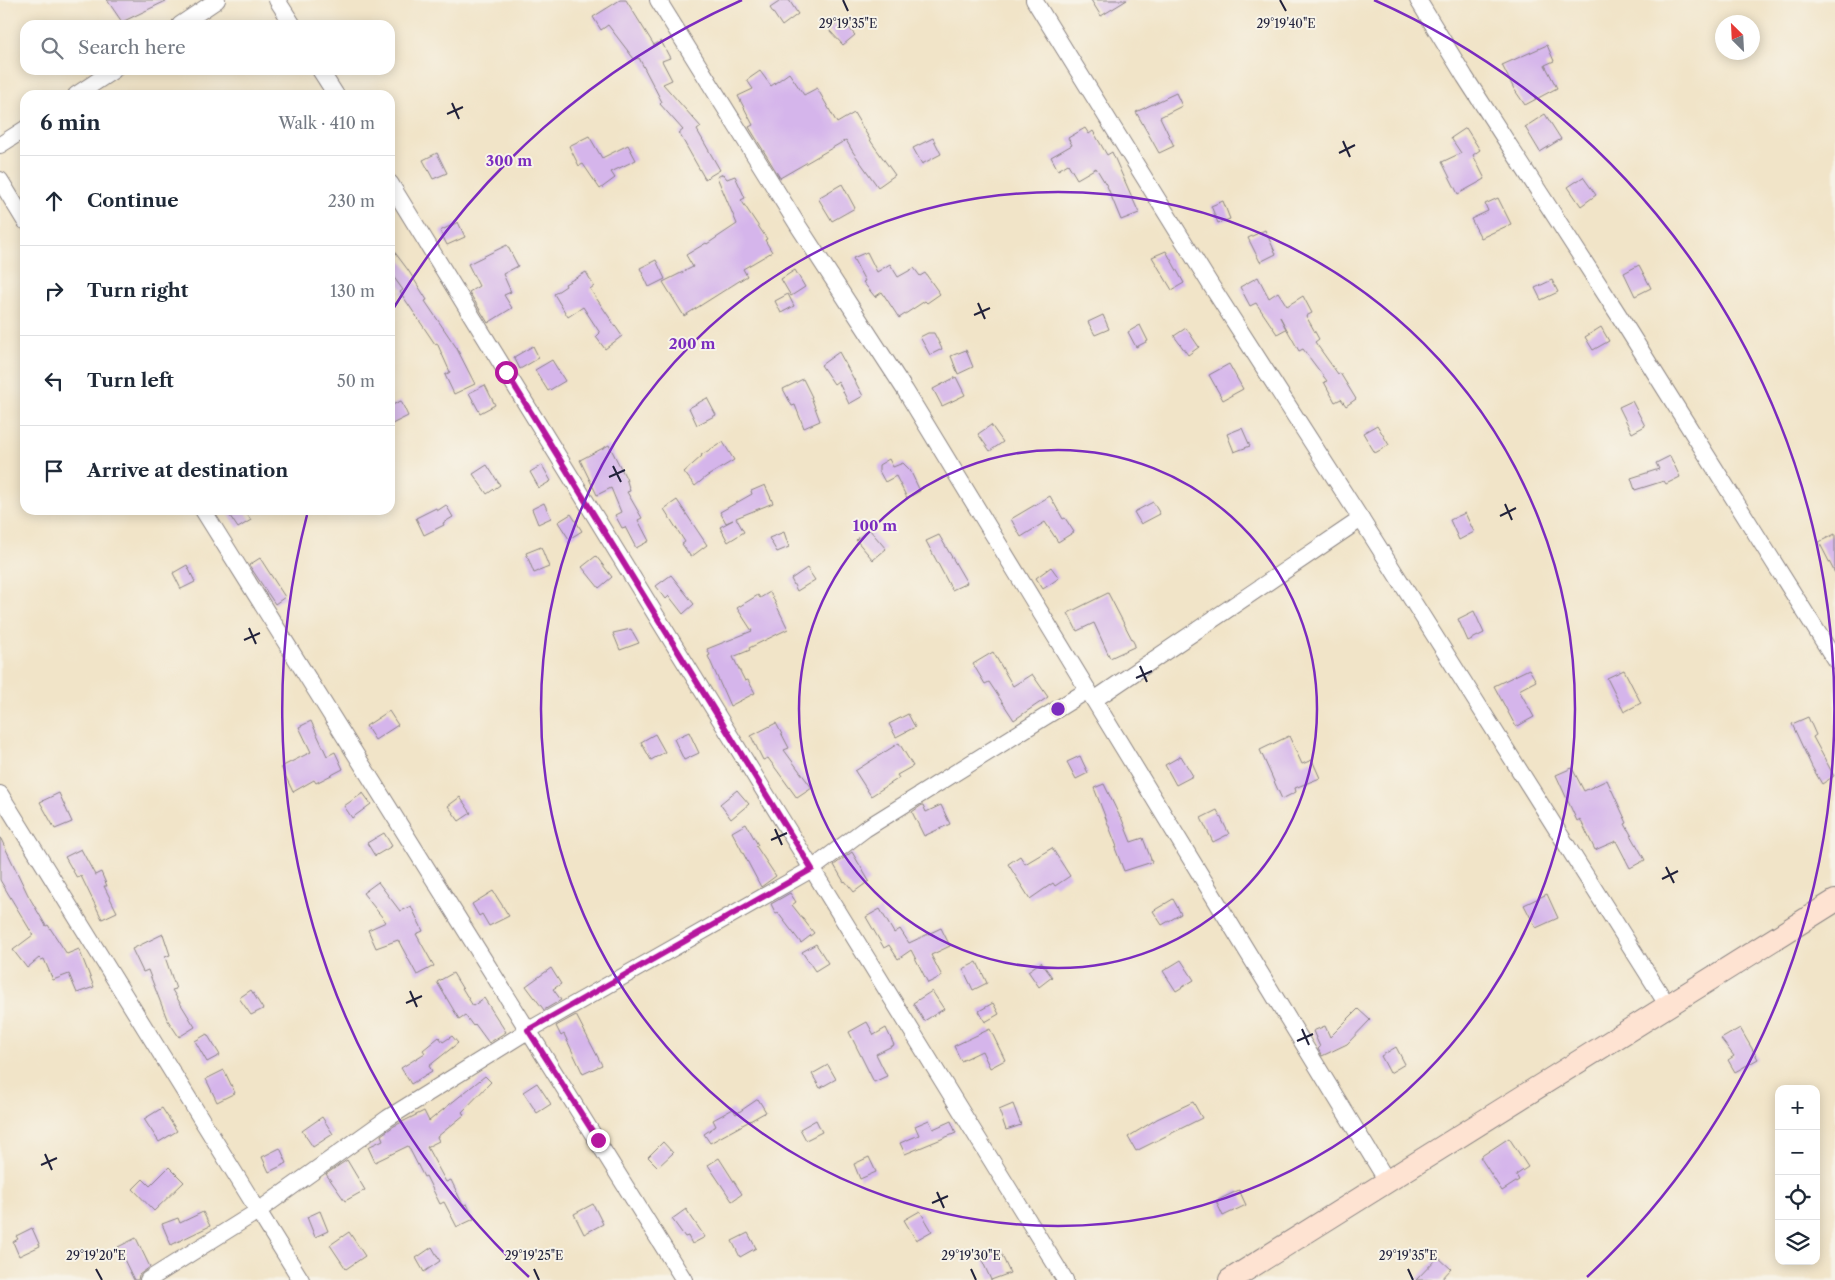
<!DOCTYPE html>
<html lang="en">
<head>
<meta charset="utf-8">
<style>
	:root { --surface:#fff; --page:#f6f6f7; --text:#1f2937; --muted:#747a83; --line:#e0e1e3 }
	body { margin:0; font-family:"Libre Caslon Text",serif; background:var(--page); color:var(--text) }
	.controls { position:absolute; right:15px; bottom:15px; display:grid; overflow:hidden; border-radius:10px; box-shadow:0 2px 12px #0003 }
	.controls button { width:45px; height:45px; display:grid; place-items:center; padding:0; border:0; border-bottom:1px solid var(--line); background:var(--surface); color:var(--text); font:25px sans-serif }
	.compass { position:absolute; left:1715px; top:15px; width:45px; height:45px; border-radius:50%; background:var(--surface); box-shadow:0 2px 12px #0003; rotate:336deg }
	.stop { position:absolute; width:15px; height:15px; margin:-11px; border:4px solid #b5179e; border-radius:50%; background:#fff }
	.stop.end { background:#b5179e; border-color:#fff; box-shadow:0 1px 5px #0008 }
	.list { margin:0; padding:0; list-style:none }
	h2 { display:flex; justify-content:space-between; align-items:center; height:65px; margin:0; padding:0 20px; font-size:21px }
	h2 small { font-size:16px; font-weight:400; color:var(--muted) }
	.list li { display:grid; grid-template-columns:32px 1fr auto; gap:15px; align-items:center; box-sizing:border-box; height:90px; padding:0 20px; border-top:1px solid var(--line) }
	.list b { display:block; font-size:19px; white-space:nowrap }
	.list em { font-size:16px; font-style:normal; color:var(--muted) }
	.icon { flex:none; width:28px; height:28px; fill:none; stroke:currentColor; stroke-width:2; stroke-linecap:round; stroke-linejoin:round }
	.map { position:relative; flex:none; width:1835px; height:1280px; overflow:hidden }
	.search { position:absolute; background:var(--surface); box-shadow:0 2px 12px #0003; left:20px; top:20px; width:375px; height:55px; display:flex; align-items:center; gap:12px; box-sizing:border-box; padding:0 18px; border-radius:15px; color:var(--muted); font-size:19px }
	.panel { position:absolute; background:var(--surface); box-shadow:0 2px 12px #0003; left:20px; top:90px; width:375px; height:425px; border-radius:15px }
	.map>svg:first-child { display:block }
</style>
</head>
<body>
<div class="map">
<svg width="1835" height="1280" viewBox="0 0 1835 1280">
	<rect width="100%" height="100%" fill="#f7f3e8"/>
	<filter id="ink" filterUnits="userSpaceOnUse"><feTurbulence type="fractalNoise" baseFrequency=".02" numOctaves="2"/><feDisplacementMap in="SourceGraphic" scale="10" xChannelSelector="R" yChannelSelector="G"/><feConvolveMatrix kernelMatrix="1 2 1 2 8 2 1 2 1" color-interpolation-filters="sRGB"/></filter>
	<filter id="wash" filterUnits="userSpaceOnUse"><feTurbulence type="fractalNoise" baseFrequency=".0096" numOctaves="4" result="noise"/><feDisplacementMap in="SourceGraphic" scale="20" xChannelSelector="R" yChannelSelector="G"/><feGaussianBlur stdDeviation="1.12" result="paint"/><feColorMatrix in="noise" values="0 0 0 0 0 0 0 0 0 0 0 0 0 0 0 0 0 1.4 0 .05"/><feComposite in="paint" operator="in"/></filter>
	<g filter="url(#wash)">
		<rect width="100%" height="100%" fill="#f1e4c8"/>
		<g id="blocks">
			<g fill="#d5b5eb">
				<path d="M107 0H168L122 22Z"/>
				<path d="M620 0H626L654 45 661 41 670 58 662 61 672 80 663 84 701 127 697 130 720 170 705 179 679 133 683 130 660 104 662 102 639 58 634 59 608 25 601 30 593 17Z"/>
				<path d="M782 0H789L798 14 782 26 770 8Z"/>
				<path d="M1091 0H1127L1101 16Z"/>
				<path d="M841 19 855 35 843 45 829 30Z"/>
				<path d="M1547 45 1554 61 1545 65 1557 88 1525 105 1514 89 1502 65Z"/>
				<path d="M760 71 771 86 789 73 804 95 817 88 837 123 854 113 872 143 895 175 878 187 853 152 846 140 780 178 749 127 753 125 738 96 753 89 747 80Z"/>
				<path d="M1176 93 1182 106 1160 117 1174 146 1159 153 1136 112Z"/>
				<path d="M1545 114 1561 139 1540 152 1525 127Z"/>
				<path d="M1085 128 1089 134 1093 131 1107 155 1112 152 1139 213 1121 220 1107 186 1096 168 1077 179 1068 164 1058 170 1051 157 1072 145 1068 138Z"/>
				<path d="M1466 128 1480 150 1473 155 1485 179 1458 194 1442 162 1461 153 1451 138Z"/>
				<path d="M589 136 602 158 628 145 636 160 611 172 615 178 600 189 583 164 579 166 569 146Z"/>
				<path d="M933 138 941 154 922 164 913 148Z"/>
				<path d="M437 153 447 173 433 179 423 160Z"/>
				<path d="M723 174 727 179 735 176 745 198 741 200 767 239 765 240 772 252 743 269 747 276 684 316 663 282 693 267 686 255 706 243 707 244 737 224 717 177Z"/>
				<path d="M1583 177 1596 195 1581 206 1568 187Z"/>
				<path d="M842 184 855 208 832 221 818 198Z"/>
				<path d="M1498 198 1511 224 1481 238 1471 219 1488 211 1485 204Z"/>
				<path d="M1223 201 1230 219 1218 223 1211 206Z"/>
				<path d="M458 222 465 237 447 245 440 231Z"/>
				<path d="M1265 230 1276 254 1260 262 1248 238Z"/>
				<path d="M507 245 518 266 503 274 511 292 504 295 512 308 488 323 469 292 479 286 468 264Z"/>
				<path d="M390 246 408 270 427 300 425 301 456 347 475 384 454 394 445 375 450 372 437 343 435 344 400 292 403 290 390 272Z"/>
				<path d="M1166 251 1184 283 1172 290 1152 257Z"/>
				<path d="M867 252 877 272 890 264 898 277 914 268 920 276 925 273 940 294 927 303 925 301 899 318 882 292 875 297 863 282 865 281 853 258Z"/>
				<path d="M656 260 665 279 649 287 640 268Z"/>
				<path d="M1639 265 1651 288 1635 296 1624 273Z"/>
				<path d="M795 270 805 287 791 296 781 279Z"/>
				<path d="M586 272 594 286 590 289 622 336 605 349 596 337 600 333 583 307 568 317 554 294 566 286 565 284Z"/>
				<path d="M1258 277 1269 298 1278 292 1287 306 1303 296 1312 313 1306 316 1319 339 1315 342 1338 374 1340 373 1356 399 1346 406 1341 399 1335 402 1324 382 1327 381 1303 349 1299 351 1280 317 1286 329 1277 334 1256 303 1250 306 1240 287Z"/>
				<path d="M1552 280 1558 292 1541 300 1535 288Z"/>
				<path d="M788 294 794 306 781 313 775 301Z"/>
				<path d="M1103 315 1109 329 1095 335 1088 322Z"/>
				<path d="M1140 325 1148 341 1136 347 1128 332Z"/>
				<path d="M1601 327 1609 341 1593 350 1585 337Z"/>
				<path d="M1186 328 1199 347 1188 355 1174 336Z"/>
				<path d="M928 333H934L942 349 930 355 920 337Z"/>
				<path d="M533 346 539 358 520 369 514 357Z"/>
				<path d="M966 350 973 367 958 374 951 356Z"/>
				<path d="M839 352 863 396 849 404 838 381 834 384 821 365Z"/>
				<path d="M552 360 565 381 548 391 535 370Z"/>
				<path d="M1229 364 1243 389 1223 400 1209 375Z"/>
				<path d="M956 377 965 395 942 406 933 389Z"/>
				<path d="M803 379 812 397H811L820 421 804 428 795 405 792 406 783 389Z"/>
				<path d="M485 385 495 405 480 413 469 393Z"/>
				<path d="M707 398 716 415 697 425 689 408Z"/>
				<path d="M401 401 408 416 390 425V406Z"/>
				<path d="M1632 401 1645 426 1632 433 1619 407Z"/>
				<path d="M991 425 1003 442 990 451 978 434Z"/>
				<path d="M1377 425 1389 445 1375 453 1363 433Z"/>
				<path d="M1242 428 1250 446 1234 452 1227 434Z"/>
				<path d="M723 442 734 460 706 477 695 486 684 472 702 456 701 455Z"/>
				<path d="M609 445 626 478 630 491 627 492 642 518 638 520 649 541 636 548 625 527 622 528 615 515 621 512 611 488 597 495 580 460Z"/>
				<path d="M1670 456 1680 477 1666 484 1664 481 1635 490 1631 478 1659 469 1656 463Z"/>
				<path d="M889 459 893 467 903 463 910 470 920 491 907 498 896 476 885 482 879 471V465Z"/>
				<path d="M487 465 500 485 487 494 473 474Z"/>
				<path d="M542 465 551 481 539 488 530 472Z"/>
				<path d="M765 485 773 503 736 518 744 532 728 542 720 527 733 520 726 523 720 512 752 494 751 491Z"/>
				<path d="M1050 496 1063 519 1065 518 1074 532 1058 542 1045 522 1021 537 1011 519Z"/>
				<path d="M677 500 707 545 691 557 682 544 685 542 664 509Z"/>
				<path d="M1153 502 1160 514 1141 524 1134 512Z"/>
				<path d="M544 503 551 518 538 524 532 509Z"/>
				<path d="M446 505 453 517 443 523 444 525 424 535 416 518 436 508 437 511Z"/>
				<path d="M226 510H244L251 520 238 528Z"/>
				<path d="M1465 513 1474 532 1459 540 1450 520Z"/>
				<path d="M571 514 582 531 569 539 558 522Z"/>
				<path d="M869 529 886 549 873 560 856 540Z"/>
				<path d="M784 532 789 547 777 552 769 538Z"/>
				<path d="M1835 534V573L1819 542Z"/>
				<path d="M939 535 967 583 952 590 926 541Z"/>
				<path d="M541 547 549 567 534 573 526 553Z"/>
				<path d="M596 556 612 577 599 588 582 567Z"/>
				<path d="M260 558 285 597 275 604 249 565Z"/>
				<path d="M187 565 195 582 181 589 173 573Z"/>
				<path d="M1051 567 1059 578 1043 589 1036 578Z"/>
				<path d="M807 568 815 580 797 591 791 579Z"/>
				<path d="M671 575 694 604 683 614 669 596 666 599 656 586Z"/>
				<path d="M770 592 788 629 749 648 750 650 733 657 745 681 748 680 755 693 730 706 708 656 710 655 707 649 752 631 737 608 758 595 760 598Z"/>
				<path d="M1108 593 1135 645 1134 647 1110 658 1094 623 1077 631 1068 613Z"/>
				<path d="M1474 611 1484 633 1468 641 1458 619Z"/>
				<path d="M631 629 639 643 620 650 613 633Z"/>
				<path d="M993 652 1013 686 1032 674 1048 697 1014 720 989 682 985 684 973 664Z"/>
				<path d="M1529 669 1536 681 1519 690 1534 717 1516 727 1494 686Z"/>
				<path d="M1624 670 1641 703 1624 712 1607 678Z"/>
				<path d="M389 711 398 725 375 740 366 726Z"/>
				<path d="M908 714 915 727 896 737 889 724Z"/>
				<path d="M1808 717 1816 735 1813 737 1834 776 1822 784 1812 767 1792 724Z"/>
				<path d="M311 721 327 756 335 752 343 769 316 783 314 780 293 792 281 767 311 752 299 727Z"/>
				<path d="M776 723 789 748 784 750 812 788 797 798 768 758 763 760 751 736Z"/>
				<path d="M689 732 699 753 684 760 674 739Z"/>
				<path d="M655 734 665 752 651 760 641 742Z"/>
				<path d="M1289 736 1302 764 1312 760 1320 778 1295 788 1296 792 1282 799 1260 750Z"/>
				<path d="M899 743 913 766 897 775 899 778 871 796 855 771Z"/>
				<path d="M1080 756 1088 773 1076 779 1067 762Z"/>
				<path d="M1181 756 1193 776 1176 785 1165 765Z"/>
				<path d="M1572 768 1584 791 1607 780 1627 823 1625 824 1645 860 1630 868 1616 841 1595 850 1580 819 1577 821 1556 775Z"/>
				<path d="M1104 784 1120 817H1121L1131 842 1143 838 1152 862 1124 871 1115 848 1117 847 1094 788Z"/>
				<path d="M737 790 749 804 731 819 720 804Z"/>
				<path d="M59 793 72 822 55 829 40 802Z"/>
				<path d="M363 793 371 804 352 818 344 806Z"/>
				<path d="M460 797 471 813 459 821 448 806Z"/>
				<path d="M922 805H923L926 812 941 805 950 824 924 836 912 812Z"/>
				<path d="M1217 810 1229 834 1213 842 1201 818Z"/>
				<path d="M746 824 758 845 756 846 776 876 761 887 732 832Z"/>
				<path d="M384 833 392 846 375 856 367 843Z"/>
				<path d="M0 837 28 895 46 926 48 925 67 954 79 949 94 987 77 993 69 974 53 980 44 959 41 960 39 958 27 968 13 950 33 935 0 880Z"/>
				<path d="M1052 848 1070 876 1055 886 1053 883 1030 899 1008 864 1020 856 1025 864Z"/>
				<path d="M81 849 95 875 101 872 107 886H104L117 912 102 919 81 876 77 878 65 857Z"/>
				<path d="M852 852 869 881 854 892 845 881 844 882 834 865Z"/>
				<path d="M378 882 400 911 411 906 423 931 416 934 434 966 417 975 398 940 376 948 368 930 386 922 363 893Z"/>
				<path d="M493 891 509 916 489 926 482 914 479 916 472 904Z"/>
				<path d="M790 893 796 902 792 905 814 933 801 943 778 913 776 914 771 904Z"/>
				<path d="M1547 894 1558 918 1536 928 1524 905Z"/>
				<path d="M1173 899 1181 914 1162 925 1153 911Z"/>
				<path d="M880 909 894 933 900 929 909 943 941 928 950 946 931 955 942 976 928 983 911 950 898 959 889 945 884 948 866 917Z"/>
				<path d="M163 934 170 955 165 957 176 989 172 990 195 1027 179 1037 167 1019 148 970 143 972 132 949Z"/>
				<path d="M816 944 828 963 815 971 802 952Z"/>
				<path d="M1181 960 1194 980 1176 991 1163 971Z"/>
				<path d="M977 962 987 983 973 990 963 969Z"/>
				<path d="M1041 962 1052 977 1039 987 1028 971Z"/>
				<path d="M551 968 561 984 553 989 561 1000 544 1010 526 986Z"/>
				<path d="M453 973 473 1006 484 998 506 1032 489 1043 475 1024 473 1026 465 1015 459 1019 437 982Z"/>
				<path d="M251 990 263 1009 251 1015 239 998Z"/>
				<path d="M932 991 944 1009 924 1021 913 1003Z"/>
				<path d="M993 1003 999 1014 985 1022 979 1011Z"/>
				<path d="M1358 1009 1370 1020 1347 1044 1322 1056 1318 1049 1320 1047 1313 1031 1325 1026 1330 1037Z"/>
				<path d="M576 1015 602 1065 583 1074 564 1034 561 1036 556 1026Z"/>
				<path d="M867 1022 874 1035 886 1028 894 1045 876 1054 887 1076 874 1082 849 1032Z"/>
				<path d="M1740 1028 1758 1059 1735 1072 1728 1060 1734 1056 1721 1039Z"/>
				<path d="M990 1029 1005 1060 990 1068 982 1051 961 1061 954 1046Z"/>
				<path d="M207 1034 220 1055 207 1062 195 1041Z"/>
				<path d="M452 1036 458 1043 429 1066 432 1071 411 1084 401 1068 425 1053 423 1050 439 1037 443 1042Z"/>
				<path d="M1396 1047 1405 1064 1390 1073 1381 1056Z"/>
				<path d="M828 1065 836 1079 820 1088 812 1074Z"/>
				<path d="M224 1070 235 1093 217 1102 206 1079Z"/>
				<path d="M485 1076 491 1082 462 1112 464 1115 437 1137 439 1141 427 1147 446 1182 451 1180 463 1205 467 1204 474 1219 457 1227 444 1202 440 1204 426 1176 424 1177 408 1146 375 1162 368 1147 383 1140 381 1135 394 1126 424 1111 429 1121Z"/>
				<path d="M537 1083 551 1104 537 1113 523 1092Z"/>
				<path d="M758 1099 766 1112 710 1143 704 1134 716 1126 713 1120 733 1109 736 1114Z"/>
				<path d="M1193 1102 1202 1118 1136 1151 1128 1137 1157 1119Z"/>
				<path d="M1013 1104 1021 1125 1006 1130 999 1110Z"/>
				<path d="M162 1108 177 1131 159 1142 144 1119Z"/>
				<path d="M322 1117 333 1134 313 1147 302 1131Z"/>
				<path d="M816 1120 822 1132 806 1140 800 1129Z"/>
				<path d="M929 1120 933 1129 951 1121 956 1133 905 1154 900 1143 919 1135 915 1126Z"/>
				<path d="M1509 1138 1528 1167 1516 1175 1519 1180 1502 1191 1480 1157Z"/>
				<path d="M663 1142 673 1153 658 1167 648 1157Z"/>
				<path d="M280 1148 287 1163 269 1172 262 1157Z"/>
				<path d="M869 1157 876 1172 860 1179 854 1164Z"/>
				<path d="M719 1158 742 1194 732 1201 708 1165Z"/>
				<path d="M347 1160 365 1190 345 1201 326 1174Z"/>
				<path d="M169 1167 184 1182 154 1211 133 1189 143 1179 150 1186Z"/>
				<path d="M1239 1190 1246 1205 1223 1216 1216 1201Z"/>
				<path d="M593 1204 603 1224 584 1234 574 1214Z"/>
				<path d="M686 1209 705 1237 692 1244 688 1236 685 1237 672 1219Z"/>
				<path d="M320 1211 328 1231 315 1237 307 1217Z"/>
				<path d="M920 1211 932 1231 916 1240 904 1220Z"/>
				<path d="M203 1212 210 1226 171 1245 162 1224 178 1218 180 1223Z"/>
				<path d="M32 1228 40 1246 19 1256 13 1242 18 1239 16 1236Z"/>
				<path d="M349 1232 365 1256 346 1269 330 1245Z"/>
				<path d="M748 1233 756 1248 740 1257 732 1241Z"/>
				<path d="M136 1238 150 1267 139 1275 138 1280H134L118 1247Z"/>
				<path d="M432 1247 440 1261 424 1272 416 1258Z"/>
				<path d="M999 1249 1010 1273 991 1280 981 1258Z"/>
				<path d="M1438 1257 1451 1269 1441 1280H1416Z"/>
			</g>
		</g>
	</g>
	<g filter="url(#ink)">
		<use href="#blocks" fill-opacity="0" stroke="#8a8382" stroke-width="1"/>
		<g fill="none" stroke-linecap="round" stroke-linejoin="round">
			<defs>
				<g id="street">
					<path d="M277 0 293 25"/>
					<path d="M658 0 799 227 905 390 1387 1181"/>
					<path d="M1034 0 1212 287 1361 519 1668 1006"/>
					<path d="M1418 0 1465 77 1618 314 1835 660"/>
					<path d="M180 25 217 0"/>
					<path d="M320 70 336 95"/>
					<path d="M76 95 114 70"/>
					<path d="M0 145 25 129"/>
					<path d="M0 180 25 221"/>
					<path d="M390 183 1065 1280"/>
					<path d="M203 510 684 1280"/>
					<path d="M1094 700 1361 519"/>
					<path d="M0 794 301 1280"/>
					<path d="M148 1280 258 1211 388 1118 529 1030 812 869 865 829 1088 690"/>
				</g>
				<path id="secondary" d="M1230 1280 1835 901"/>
			</defs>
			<use href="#street" stroke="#8a8382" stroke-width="18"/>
			<use href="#secondary" stroke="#8a8382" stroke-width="24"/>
			<use href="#street" stroke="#fff" stroke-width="16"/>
			<use href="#secondary" stroke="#fee3d2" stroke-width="22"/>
		</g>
	</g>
	<g fill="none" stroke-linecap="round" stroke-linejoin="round" filter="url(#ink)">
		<path stroke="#b5179e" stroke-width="6" d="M506 372 812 869 528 1030 598 1140"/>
	</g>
	<path fill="none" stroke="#22223b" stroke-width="2" d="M843 0 848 11M1280 0 1286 11M452 103 459 119M447 114 463 107M1343 141 1350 157M1339 153 1355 145M978 303 985 319M974 315 990 308M613 466 621 482M609 477 625 470M1505 504 1512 520M1500 516 1516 508M249 628 256 644M244 640 260 633M1140 666 1147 682M1136 678 1152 671M775 829 782 845M771 840 787 833M1666 867 1674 883M1662 879 1678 871M410 991 417 1007M406 1003 422 996M1302 1029 1309 1045M1297 1041 1313 1034M45 1154 52 1170M41 1165 57 1158M937 1192 944 1208M932 1203 948 1196M96 1269 102 1280M534 1269 539 1280M971 1269 976 1280M1408 1269 1413 1280"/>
	<g fill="none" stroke="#7b2cbf" stroke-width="2.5">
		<circle cx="1058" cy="709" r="259"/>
		<circle cx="1058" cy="709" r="517"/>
		<path d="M529 1277A776 776 0 0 1 307 515M393 309A776 776 0 0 1 742 0M1374 0A776 776 0 0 1 1587 1277"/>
	</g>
	<g font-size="12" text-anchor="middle" fill="#22223b" stroke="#f7f3e8" stroke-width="4" stroke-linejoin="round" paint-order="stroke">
		<text x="1286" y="28">29°19'40"E</text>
		<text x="848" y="28">29°19'35"E</text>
		<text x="96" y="1260">29°19'20"E</text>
		<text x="534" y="1260">29°19'25"E</text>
		<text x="971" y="1260">29°19'30"E</text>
		<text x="1408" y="1260">29°19'35"E</text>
	</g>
	<circle cx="1058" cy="709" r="8" fill="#7b2cbf" stroke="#f7f3e8" stroke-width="2.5"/>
	<g font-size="15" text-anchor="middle" font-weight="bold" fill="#7b2cbf" stroke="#f7f3e8" stroke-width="4" stroke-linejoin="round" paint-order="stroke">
		<text x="509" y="166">300 m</text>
		<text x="692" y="349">200 m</text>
		<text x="875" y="531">100 m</text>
	</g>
</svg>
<div class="controls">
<button>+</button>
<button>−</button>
<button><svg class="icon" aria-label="locate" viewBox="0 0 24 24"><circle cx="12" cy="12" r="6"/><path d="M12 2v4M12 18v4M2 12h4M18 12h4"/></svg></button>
<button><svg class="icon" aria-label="layers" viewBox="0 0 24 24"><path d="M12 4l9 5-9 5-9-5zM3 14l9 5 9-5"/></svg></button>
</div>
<svg class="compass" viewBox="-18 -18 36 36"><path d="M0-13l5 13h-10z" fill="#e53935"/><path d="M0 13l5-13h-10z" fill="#747a83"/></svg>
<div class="stop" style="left:506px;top:372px"></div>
<div class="stop end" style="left:598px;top:1140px"></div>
<div class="search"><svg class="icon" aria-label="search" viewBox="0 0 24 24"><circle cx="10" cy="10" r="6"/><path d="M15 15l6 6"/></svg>Search here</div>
<section class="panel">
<h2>6 min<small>Walk · 410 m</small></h2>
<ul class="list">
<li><svg class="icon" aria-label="ahead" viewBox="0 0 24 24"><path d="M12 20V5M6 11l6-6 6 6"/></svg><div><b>Continue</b></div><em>230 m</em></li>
<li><svg class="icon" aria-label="right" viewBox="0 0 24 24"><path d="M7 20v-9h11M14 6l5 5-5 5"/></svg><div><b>Turn right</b></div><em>130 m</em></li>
<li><svg class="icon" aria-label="left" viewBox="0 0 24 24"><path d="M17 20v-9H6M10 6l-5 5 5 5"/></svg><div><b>Turn left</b></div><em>50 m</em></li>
<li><svg class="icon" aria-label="arrive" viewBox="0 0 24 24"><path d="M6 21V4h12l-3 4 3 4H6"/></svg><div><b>Arrive at destination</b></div></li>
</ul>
</section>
</div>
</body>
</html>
